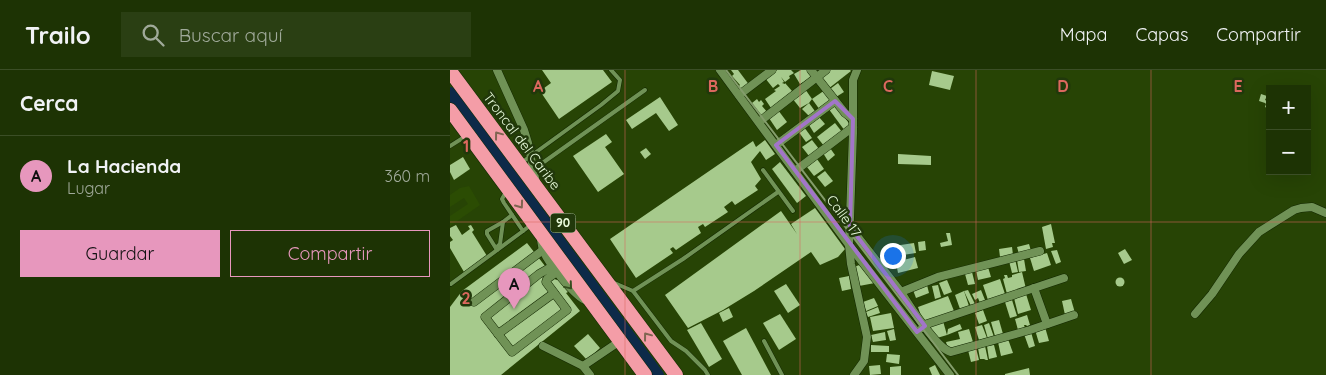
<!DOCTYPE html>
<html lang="es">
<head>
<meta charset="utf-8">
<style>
	:root { --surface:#1d3304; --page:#2a3f13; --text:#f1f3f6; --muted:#a0aa9a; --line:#3b4e26; --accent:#e797bd }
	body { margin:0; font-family:Quicksand,sans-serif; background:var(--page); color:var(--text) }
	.controls { position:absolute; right:15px; top:15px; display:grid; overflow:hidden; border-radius:0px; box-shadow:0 5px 20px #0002 }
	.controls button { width:45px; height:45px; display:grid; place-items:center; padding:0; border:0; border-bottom:1px solid var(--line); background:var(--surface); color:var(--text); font:25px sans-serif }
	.you { position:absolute; left:442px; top:185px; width:18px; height:18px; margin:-12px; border:4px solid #fff; border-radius:50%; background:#1a73e8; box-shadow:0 0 0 8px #1a73e833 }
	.badge { display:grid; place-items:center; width:32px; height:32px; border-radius:50%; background:var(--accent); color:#111; font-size:16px; font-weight:700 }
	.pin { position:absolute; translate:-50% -41px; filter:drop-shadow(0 1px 2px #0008) }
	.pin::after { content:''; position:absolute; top:26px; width:18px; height:15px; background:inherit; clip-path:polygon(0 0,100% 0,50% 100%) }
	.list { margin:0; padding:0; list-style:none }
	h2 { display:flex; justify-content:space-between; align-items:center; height:65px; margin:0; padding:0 20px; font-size:21px }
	h2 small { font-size:16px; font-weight:400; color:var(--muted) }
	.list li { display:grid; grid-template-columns:32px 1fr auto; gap:15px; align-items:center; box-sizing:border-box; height:80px; padding:0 20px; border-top:1px solid var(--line) }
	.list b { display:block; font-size:19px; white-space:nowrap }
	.list p { margin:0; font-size:16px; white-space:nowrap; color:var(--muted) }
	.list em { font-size:16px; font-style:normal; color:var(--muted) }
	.actions { display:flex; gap:10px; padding:15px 20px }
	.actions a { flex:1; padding:11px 0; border:1px solid var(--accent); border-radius:0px; text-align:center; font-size:18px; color:var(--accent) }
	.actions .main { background:var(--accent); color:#111 }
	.icon { flex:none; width:28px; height:28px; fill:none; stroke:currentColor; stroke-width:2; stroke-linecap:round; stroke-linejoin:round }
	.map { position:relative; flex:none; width:876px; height:305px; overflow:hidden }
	header { display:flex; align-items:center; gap:30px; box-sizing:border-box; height:70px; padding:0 25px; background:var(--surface); border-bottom:1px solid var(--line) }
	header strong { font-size:24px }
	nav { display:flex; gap:28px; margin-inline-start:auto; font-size:18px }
	.search { width:350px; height:45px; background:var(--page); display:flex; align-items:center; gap:12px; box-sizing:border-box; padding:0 18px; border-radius:0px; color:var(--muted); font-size:19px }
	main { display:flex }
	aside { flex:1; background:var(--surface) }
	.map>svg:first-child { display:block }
</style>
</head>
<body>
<header>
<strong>Trailo</strong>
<div class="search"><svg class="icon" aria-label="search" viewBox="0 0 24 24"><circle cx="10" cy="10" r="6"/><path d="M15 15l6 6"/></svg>Buscar aquí</div>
<nav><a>Mapa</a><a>Capas</a><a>Compartir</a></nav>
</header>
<main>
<aside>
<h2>Cerca<small></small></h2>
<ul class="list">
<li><span class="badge">A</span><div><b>La Hacienda</b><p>Lugar</p></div><em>360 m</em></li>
</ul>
<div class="actions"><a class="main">Guardar</a><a>Compartir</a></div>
</aside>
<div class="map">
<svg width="876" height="305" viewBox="0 0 876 305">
	<rect width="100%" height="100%" fill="#274405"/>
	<path fill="#2b4c03" d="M19 116 30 135 0 156V146L18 134 14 128 0 137V125L10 118Z"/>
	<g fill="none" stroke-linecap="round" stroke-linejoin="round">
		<path stroke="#0d2a49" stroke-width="12" d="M0 23 208 305"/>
	</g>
	<g fill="#a6ca8c">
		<path d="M92 0H153L162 12 109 49 90 21 101 13Z"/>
		<path d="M281 0H288L300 16 293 21 289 16 290 15 282 6 284 4Z"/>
		<path d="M327 0H341L344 3 339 6 340 8 335 12 331 7 334 12 332 13 335 14V13L342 21 340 23 341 24 321 38 315 29 326 21 324 20 330 16 328 14 323 18 315 8Z"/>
		<path d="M351 0H358L362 7 350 14 344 4Z"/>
		<path d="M380 0H400L401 1 378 19 370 8Z"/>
		<path d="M482 1 504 6 500 20 479 15Z"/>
		<path d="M388 13 394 22 386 27 380 19Z"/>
		<path d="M355 19 362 29 359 33 350 38 342 28Z"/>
		<path d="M375 20 383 31 370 40 362 29Z"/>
		<path d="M811 24 817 26 815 30 819 32 817 38 815 37 816 34 815 33 809 31Z"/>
		<path d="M210 27 228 55 219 61 206 43 182 59 176 50Z"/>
		<path d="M307 29 309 32 311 30 314 34 312 36 318 43 313 47 302 33Z"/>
		<path d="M359 33 367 44 360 47 352 39Z"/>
		<path d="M384 33 401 56 395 61 378 38Z"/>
		<path d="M328 40 337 52 327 60 319 48Z"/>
		<path d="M369 47 375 54 364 63 359 55Z"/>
		<path d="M385 53 392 62 374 76 367 67Z"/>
		<path d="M354 57 362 68 356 72 348 61Z"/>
		<path d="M156 64 162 72 155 77 174 104 148 122 123 86Z"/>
		<path d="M315 70 325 84 316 90 310 81 301 92 311 109 305 116 308 120 285 135 282 131 274 137 278 142 255 157 253 154 248 157 251 163 226 180 223 177 220 179 223 183 186 208 160 169 303 71 306 77Z"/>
		<path d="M362 70 369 79 359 86 352 77Z"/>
		<path d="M196 78 201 84 195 89 190 82Z"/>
		<path d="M380 78 385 85 378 91 373 83Z"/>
		<path d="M448 84 481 86V95L448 94Z"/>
		<path d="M13 87 20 99 4 110 0 102V95Z"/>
		<path d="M367 89 374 99 364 106 357 97Z"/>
		<path d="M330 92 356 126 347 133 322 99Z"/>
		<path d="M375 101 383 111 375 117 367 107Z"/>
		<path d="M365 138 395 179 388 187 370 195 361 182 304 221 273 240 238 258 215 225 331 141 347 164 341 154Z"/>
		<path d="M601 154 605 173H602L603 177 596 179 592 157Z"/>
		<path d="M6 155 12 165 20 159 18 156 21 155 24 160 22 162 37 186 14 202 0 178V172L3 170 0 166V158Z"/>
		<path d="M496 163H500L502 175 491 177 490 173 498 171Z"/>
		<path d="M475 171 476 180 469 181 468 172Z"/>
		<path d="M77 173 106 210 108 209 118 222 116 223 130 241 51 305H0V237L12 221Z"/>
		<path d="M464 173 466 183 446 186 444 176Z"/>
		<path d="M579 174 581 181 569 184 567 177Z"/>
		<path d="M562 177 563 185 550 187 549 179Z"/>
		<path d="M675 179 682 190 674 194 668 183Z"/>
		<path d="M607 180 611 192 606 194 601 181Z"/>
		<path d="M597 183 601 195 584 201 580 188Z"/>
		<path d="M465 187 468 198 448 203 446 192Z"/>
		<path d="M565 189 568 202 562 203 559 191Z"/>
		<path d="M574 189 576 201 569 202 567 190Z"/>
		<path d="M412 194 425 213 409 216 404 197Z"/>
		<path d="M538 197 541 207 528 210 526 200Z"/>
		<path d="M522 202 525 214 518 215 515 204Z"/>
		<path d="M572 202 576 219 557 224 553 209 555 208 554 205H557L558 208 562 207V205Z"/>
		<path d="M399 206 401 219 392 221 389 208Z"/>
		<circle cx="670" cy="212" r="4.5"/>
		<path d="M550 209 555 224 538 230 533 215Z"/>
		<path d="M497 210 502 222 494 225 489 213Z"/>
		<path d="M336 214 350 235 338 243 324 221Z"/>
		<path d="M477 215 479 223 466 228 463 220Z"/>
		<path d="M488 215 491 227 485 229 482 216Z"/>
		<path d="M518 220 525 234 521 236 514 221Z"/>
		<path d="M531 220 535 230 530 233 528 228 525 230 522 224Z"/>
		<path d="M514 221 519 236 510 239 505 225Z"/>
		<path d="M576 224 581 240 568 244 564 228Z"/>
		<path d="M498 226 504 241 473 252 468 237Z"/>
		<path d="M424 228 428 236 416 241 413 232Z"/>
		<path d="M621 229 625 243 615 245 612 231Z"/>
		<path d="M562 230 567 246 560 248 555 232Z"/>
		<path d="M428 237 430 243 418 247 416 242Z"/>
		<path d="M279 238 283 247 273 252 269 243Z"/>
		<path d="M533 240 537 251 529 254 525 243Z"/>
		<path d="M441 243 444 258 423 261 420 247Z"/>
		<path d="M330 244 346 269 329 280 313 253Z"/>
		<path d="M577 245 580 255 577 256 576 255H574L575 258 568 260 565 249Z"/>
		<path d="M549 250 553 264 545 266 541 252Z"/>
		<path d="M493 251 497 265 487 268 478 256Z"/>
		<path d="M251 253 272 289 259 297 237 260Z"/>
		<path d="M539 253 544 267 538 269 534 255Z"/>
		<path d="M510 254 512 259 497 265 498 259Z"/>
		<path d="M532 255 537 268 529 270 525 257Z"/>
		<path d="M595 257 599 271 589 273 585 260Z"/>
		<path d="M296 258 321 305H292L273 271Z"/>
		<path d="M444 259 446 270 440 271 437 261Z"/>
		<path d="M519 259 523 272 498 279 496 272 510 269 508 262Z"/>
		<path d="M435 262 436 270 423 272 421 265Z"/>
		<path d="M581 262 585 276 579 278 574 264Z"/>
		<path d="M138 264 150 278 137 290 124 276Z"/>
		<path d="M558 269 563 283 551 286 548 272Z"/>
		<path d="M421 275 439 276V282H421Z"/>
		<path d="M544 275 547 287 539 289 537 276Z"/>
		<path d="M535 276 538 290H536L534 289H530L528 278Z"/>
		<path d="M526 278 529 290 521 292 518 280Z"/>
		<path d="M437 284 450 285 449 294 436 292Z"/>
		<path d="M430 295 431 304 420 305 419 296Z"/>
		<path d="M485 295 490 305H482L479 298Z"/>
		<path d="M451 296V305H440V297Z"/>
		<path d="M579 298 580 305H555V304Z"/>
	</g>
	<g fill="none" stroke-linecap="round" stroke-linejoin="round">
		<defs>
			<g id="lane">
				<path d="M0 76 16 66"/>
				<path d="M71 93 151 35 168 21 170 10 161 0"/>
				<path d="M84 99 195 20"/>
				<path d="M313 100 343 141"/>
				<path d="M56 122 52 129 54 133 73 161 82 154"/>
				<path d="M46 178 50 174 53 152"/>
				<path d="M47 180 37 164V161L53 152 62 145"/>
				<path d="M162 212 183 221 221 271 236 281 255 300 258 305"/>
				<path d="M1 214 73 161"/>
				<path d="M183 221 233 189 328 122"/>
				<path d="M314 271 332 305"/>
			</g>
			<g id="street">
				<path d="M47 0 74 60 78 73 86 113"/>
				<path d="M270 0 399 175 500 305"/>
				<path d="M361 0 395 43 403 49"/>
				<path d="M289 25 322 0"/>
				<path d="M309 52 376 0"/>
				<path d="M326 75 385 31"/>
				<path d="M345 101 403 57"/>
				<path d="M400 157 451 222"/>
				<path d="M91 168C91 172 92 176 93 180 98 193 123 224 135 230"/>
				<path d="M590 181 488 207 451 222C459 235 487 279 501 282L580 260 624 245"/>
				<path d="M103 196 89 204 35 247 62 282 117 240 96 212 97 209 107 202"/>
				<path d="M584 218 597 254"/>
				<path d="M24 232 93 180"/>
				<path d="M745 244 762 224 789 184 809 162 844 140 851 138 862 137 876 143"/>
				<path d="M472 258 477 254 614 208"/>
				<path d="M48 264 104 223"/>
				<path d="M93 276 133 296 140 305"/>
				<path d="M133 296 170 271"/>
				<path d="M404 305 414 291 417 267 401 194 399 175 403 63V10L407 0"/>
			</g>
			<g id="highway">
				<path d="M0 1 226 305"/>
				<path d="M0 40 195 305"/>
			</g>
		</defs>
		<use href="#lane" stroke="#132800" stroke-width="5"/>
		<use href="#street" stroke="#132800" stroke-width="9"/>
		<use href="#highway" stroke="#132800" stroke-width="15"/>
		<use href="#lane" stroke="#709256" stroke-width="4"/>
		<use href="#street" stroke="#709256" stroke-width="8"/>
		<use href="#highway" stroke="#f49da7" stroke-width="14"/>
		<path stroke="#849d6c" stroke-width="2" d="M276 0 508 305"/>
	</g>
	<defs><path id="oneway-chevron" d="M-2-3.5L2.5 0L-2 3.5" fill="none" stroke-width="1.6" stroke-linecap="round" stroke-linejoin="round" transform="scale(1.25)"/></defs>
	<g stroke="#806551">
		<use href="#oneway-chevron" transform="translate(48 65) rotate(-127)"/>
		<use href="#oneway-chevron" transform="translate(70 135) rotate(54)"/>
		<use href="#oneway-chevron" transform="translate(197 266) rotate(-127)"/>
	</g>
	<use stroke="#354e1e" href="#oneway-chevron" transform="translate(119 216) rotate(50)"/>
	<path fill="none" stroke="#a275c9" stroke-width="4" stroke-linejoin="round" d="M385 31 403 49 400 157 475 256 467 262 326 75Z"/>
	<path fill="none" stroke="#dc685e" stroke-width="1" stroke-opacity="0.55" d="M175 0V305M350 0V305M526 0V305M701 0V305M0 152H876"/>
	<g text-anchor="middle" stroke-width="5" stroke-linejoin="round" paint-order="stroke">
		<rect fill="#21380b" stroke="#adc19d" stroke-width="1" x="100.5" y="143.5" width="25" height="19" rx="4"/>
		<g font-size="12" font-weight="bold" fill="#e9fcdc">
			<text x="113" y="157">90</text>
		</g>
		<g font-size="14" fill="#e9fcdc" stroke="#21380b">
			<text transform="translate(72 71) rotate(53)" y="5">Troncal del Caribe</text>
			<text transform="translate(394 146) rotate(54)" y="5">Calle 17</text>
		</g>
	</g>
	<g font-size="16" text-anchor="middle" font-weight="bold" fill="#dc685e" stroke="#21380b" stroke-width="5" stroke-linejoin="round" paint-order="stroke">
		<text x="88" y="22">A</text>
		<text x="263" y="22">B</text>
		<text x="438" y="22">C</text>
		<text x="613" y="22">D</text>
		<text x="788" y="22">E</text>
		<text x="16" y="82">1</text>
		<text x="16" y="234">2</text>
	</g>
</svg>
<div class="controls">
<button>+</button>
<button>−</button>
</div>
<div class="you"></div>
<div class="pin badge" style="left:64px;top:239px">A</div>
</div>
</main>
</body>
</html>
